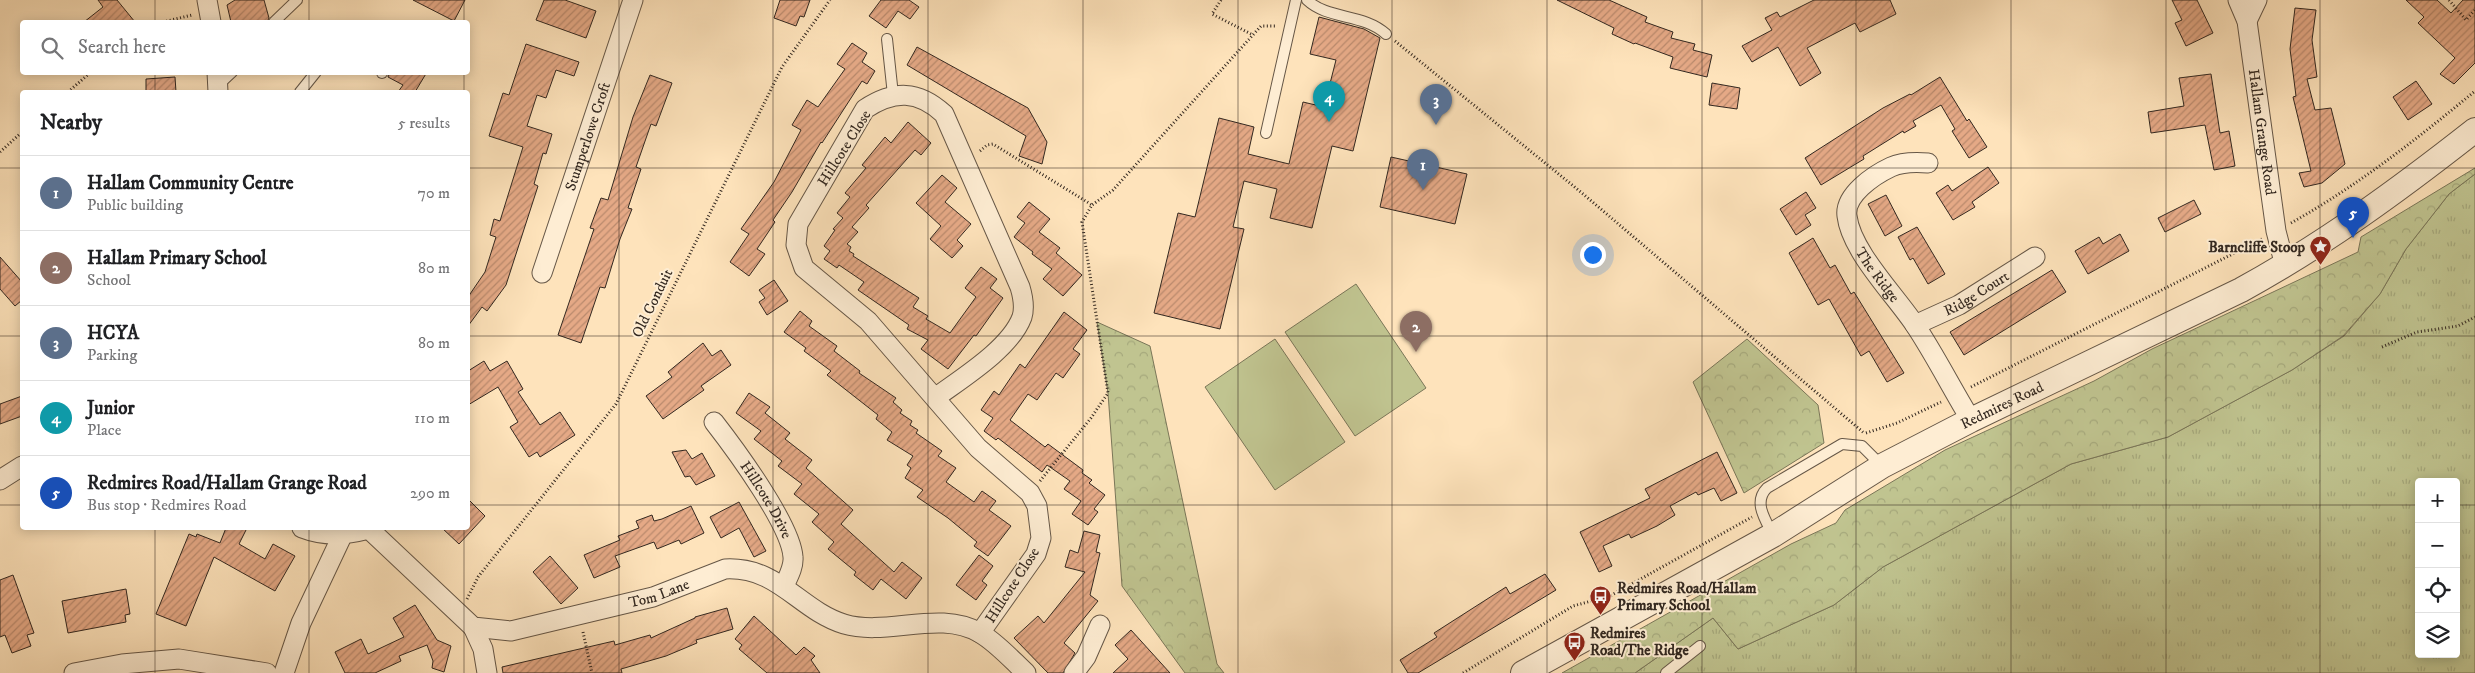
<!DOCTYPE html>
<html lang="en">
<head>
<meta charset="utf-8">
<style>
	:root { --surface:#fff; --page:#f2f2f2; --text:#202124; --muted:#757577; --line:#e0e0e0; --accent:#b45309 }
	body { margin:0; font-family:"IM FELL DW Pica",serif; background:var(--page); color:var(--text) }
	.controls { position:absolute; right:15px; bottom:15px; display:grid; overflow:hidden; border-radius:5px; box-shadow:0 2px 12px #0003 }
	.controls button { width:45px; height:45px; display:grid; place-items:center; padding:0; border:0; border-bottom:1px solid var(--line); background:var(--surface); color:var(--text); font:25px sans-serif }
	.you { position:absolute; left:1592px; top:254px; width:18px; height:18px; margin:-12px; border:4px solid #fff; border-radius:50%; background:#1a73e8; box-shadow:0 0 0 8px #1a73e833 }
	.badge { display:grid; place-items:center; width:32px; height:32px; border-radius:50%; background:var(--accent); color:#fff; font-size:16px; font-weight:700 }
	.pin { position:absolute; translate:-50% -41px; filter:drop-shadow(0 1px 2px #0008) }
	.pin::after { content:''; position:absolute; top:26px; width:18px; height:15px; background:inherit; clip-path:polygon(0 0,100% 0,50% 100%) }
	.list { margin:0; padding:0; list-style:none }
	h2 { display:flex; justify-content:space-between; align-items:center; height:65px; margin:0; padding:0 20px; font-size:21px }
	h2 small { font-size:16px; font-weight:400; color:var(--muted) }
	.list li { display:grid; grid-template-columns:32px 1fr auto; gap:15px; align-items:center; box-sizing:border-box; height:75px; padding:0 20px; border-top:1px solid var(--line) }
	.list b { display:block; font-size:19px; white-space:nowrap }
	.list p { margin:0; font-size:16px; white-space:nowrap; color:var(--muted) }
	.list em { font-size:16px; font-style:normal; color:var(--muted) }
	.icon { flex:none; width:28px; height:28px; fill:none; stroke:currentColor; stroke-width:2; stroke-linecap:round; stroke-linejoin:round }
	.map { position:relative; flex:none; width:2475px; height:673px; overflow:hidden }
	.search { position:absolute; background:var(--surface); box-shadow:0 2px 12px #0003; left:20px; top:20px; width:450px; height:55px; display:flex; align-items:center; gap:12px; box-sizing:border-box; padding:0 18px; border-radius:5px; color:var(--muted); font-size:19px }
	.panel { position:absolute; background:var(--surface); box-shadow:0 2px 12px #0003; left:20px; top:90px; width:450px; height:440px; border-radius:5px }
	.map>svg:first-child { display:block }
</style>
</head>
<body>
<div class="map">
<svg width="2475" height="673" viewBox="0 0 2475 673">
	<defs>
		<pattern id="grass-tufts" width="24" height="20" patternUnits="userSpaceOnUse" patternTransform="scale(1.25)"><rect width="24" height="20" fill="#c0c490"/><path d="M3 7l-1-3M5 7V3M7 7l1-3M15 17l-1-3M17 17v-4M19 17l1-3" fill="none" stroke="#a5a87c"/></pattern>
		<pattern id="forest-crowns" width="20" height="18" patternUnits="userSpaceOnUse" patternTransform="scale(1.25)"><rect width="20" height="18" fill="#c0c490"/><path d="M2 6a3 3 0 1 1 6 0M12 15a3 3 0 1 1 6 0" fill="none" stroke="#a5a87c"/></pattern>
		<pattern id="building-hatch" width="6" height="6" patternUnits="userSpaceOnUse" patternTransform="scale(1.25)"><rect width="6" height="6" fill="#e5a986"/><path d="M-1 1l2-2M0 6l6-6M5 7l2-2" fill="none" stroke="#ba8a6d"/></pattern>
	</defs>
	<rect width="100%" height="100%" fill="#fee3bb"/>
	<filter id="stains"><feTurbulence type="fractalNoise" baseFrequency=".004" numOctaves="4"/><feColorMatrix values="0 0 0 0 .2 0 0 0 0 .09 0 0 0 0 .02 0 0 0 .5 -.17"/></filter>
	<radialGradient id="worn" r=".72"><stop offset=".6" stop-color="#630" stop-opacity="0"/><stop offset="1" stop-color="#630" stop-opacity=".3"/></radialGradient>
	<path fill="url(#grass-tufts)" stroke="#7a7658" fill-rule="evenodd" d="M2475 174V673H1635L1713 618 1738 649 1834 605 1883 567 2071 464 2168 437 2292 370 2344 336 2380 294 2406 249 2449 194ZM2419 482H2456V654H2419Z"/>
	<g fill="url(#forest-crowns)" stroke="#7a7658">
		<path d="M2475 168V174L2449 194 2406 249 2380 294 2343 336 2292 370 2168 437 2071 464 1883 567 1834 605 1738 649 1713 618 1635 673H1562L1791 544 1836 523 1845 510 1945 450 2094 381 2152 349 2358 252 2361 237Z"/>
		<path d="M1097 322 1150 346 1217 664 1224 673H1185L1122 586 1108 393Z"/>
		<path d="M1747 339 1818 405 1824 443 1744 493 1693 382Z"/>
	</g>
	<g fill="#c0c490" stroke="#7a7658">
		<path d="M1356 284 1426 388 1355 436 1285 332Z"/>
		<path d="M1275 339 1345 442 1275 490 1205 387Z"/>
	</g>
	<g fill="url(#building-hatch)" stroke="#332820">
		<path d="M98 0H117L135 22H84L103 7Z"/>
		<path d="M235 0H264L269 18 267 22H231L227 5Z"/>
		<path d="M413 0H465L454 21Z"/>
		<path d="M544 0H565L596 11 586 38 536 20Z"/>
		<path d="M780 0H810L804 17 800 16 796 26 774 18Z"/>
		<path d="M881 0H909L919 7 910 19 898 11 886 28 869 16Z"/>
		<path d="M1557 0H1609L1647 17 1645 22 1673 32 1671 38 1695 44 1693 50 1712 55 1707 77 1670 68 1673 57 1635 43 1634 44 1612 34 1614 28Z"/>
		<path d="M1814 0H1890L1896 14 1860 32 1855 23 1807 48 1821 73 1800 86 1778 47 1752 62 1742 46 1772 30 1765 18 1777 12 1780 17Z"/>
		<path d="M2172 0H2197L2213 33 2186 46 2175 23 2182 20Z"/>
		<path d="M2406 0H2437L2451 13 2463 0H2475V63L2454 84 2440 74 2455 58 2418 23 2424 17Z"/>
		<path d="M2295 8 2316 10 2312 40 2317 77 2307 79 2315 110 2331 108 2345 164 2322 183 2304 187 2299 173 2311 171 2293 97 2296 96 2290 49Z"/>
		<path d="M1319 17 1364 29 1380 38 1353 151 1332 146 1312 228 1270 218 1277 189 1244 181 1233 227 1244 229 1220 329 1154 313 1178 213 1195 217 1219 118 1254 127 1248 154 1289 164 1303 102 1324 107 1336 60 1310 54Z"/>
		<path d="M852 43 867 53 862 62 875 71 867 84 862 81 822 143 821 142 792 192 773 220 775 222 757 249 765 254 749 276 730 262 749 234 741 229 774 182 801 130 792 125 807 100 818 107 845 69 837 64Z"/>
		<path d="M526 44 579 62 574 76 556 70 546 98 537 95 527 126 552 134 546 154 543 153 534 184 538 186 506 285 487 311 482 307 468 326V297L485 272 496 237 490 235 494 219 500 221 523 147 489 136 503 93 509 95Z"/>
		<path d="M917 47 1028 108 1047 142 1042 164 1019 156 1026 136 907 65Z"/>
		<path d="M389 72H427L415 92H398L403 85 388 77Z"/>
		<path d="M2211 74 2220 133 2229 131 2235 166 2214 170 2205 125 2151 133 2148 112 2184 106 2179 78Z"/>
		<path d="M650 75 672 83 656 126 651 124 636 167 641 169 628 208 632 209 620 239 605 288 600 287 581 343 558 335 594 229 590 228 601 198 608 200 633 117Z"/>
		<path d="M175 77 176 92H146V79Z"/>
		<path d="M1940 77 1967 121 1969 119 1987 147 1969 158 1952 131 1955 129 1941 105 1913 121 1916 126 1904 133 1903 131 1863 156 1864 159 1821 185 1805 158 1883 108 1910 94 1911 95Z"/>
		<path d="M2416 81 2432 104 2408 120 2393 97Z"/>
		<path d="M1712 83 1740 88 1737 109 1709 105Z"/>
		<path d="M908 122 931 143 921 155 915 150 866 205 869 208 852 227 858 232 847 244 851 247 849 251 854 254 853 256 919 298 913 307 928 316 926 319 950 333 976 297 965 288 981 267 997 279 990 288 1003 298 976 336 974 335 948 369 921 349 928 340 907 329 909 325 858 290 864 282 839 265 837 268 824 259 830 251 824 246 835 230 833 229 843 218 837 213 850 197 845 193 866 168 862 165 885 137 891 143Z"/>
		<path d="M1391 157 1467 174 1455 224 1380 207Z"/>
		<path d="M1988 167 1999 183 1972 202 1975 207 1953 220 1936 193 1948 185 1952 191Z"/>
		<path d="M942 175 957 188 945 202 971 224 957 240 963 246 952 258 930 239 941 226 916 203Z"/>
		<path d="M1806 192 1816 208 1805 215 1811 225 1796 235 1780 209Z"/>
		<path d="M1886 195 1902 226 1885 236 1868 204Z"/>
		<path d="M2194 200 2201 214 2165 232 2158 218Z"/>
		<path d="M1029 202 1050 219 1039 232 1060 248 1056 253 1082 275 1063 296 1043 279 1052 269 1032 254 1033 252 1014 237 1025 223 1017 217Z"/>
		<path d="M1917 227 1945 274 1928 284 1913 258 1910 260 1898 237Z"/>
		<path d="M2120 234 2129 251 2088 274 2075 251 2099 237 2103 244Z"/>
		<path d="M1813 238 1830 268 1835 265 1851 294 1854 292 1904 373 1887 382 1869 351 1861 356 1829 299 1818 305 1789 253Z"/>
		<path d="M0 257 22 282V300L15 306 0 289Z"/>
		<path d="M2052 270 2066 292 1964 355 1950 332Z"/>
		<path d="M774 280 788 301 767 315 759 302 765 298 759 290Z"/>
		<path d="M800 311 812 321 809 326 837 346 834 351 860 371 859 373 896 398 893 402 902 410 900 413 912 421 910 425 918 430 916 433 942 451 938 456 956 468 946 482 974 502 982 491 996 501 989 510 1011 526 988 556 974 546 977 542 948 518 917 497 923 490 905 478 911 468 907 465 913 456 887 440 892 432 876 419 878 415 827 375 831 371 804 351 806 348 784 332Z"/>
		<path d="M1064 312 1087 330 1073 349 1080 354 1063 378 1056 373 1037 400 1028 394 1010 420 1045 447 1048 444 1083 470 1082 473 1092 480 1089 483 1105 495 1094 509 1098 512 1088 525 1072 514 1081 501 1064 489 1070 481 1047 465 1042 472 998 438 996 440 984 431 993 418 981 410 994 391 999 395 1020 364 1025 368Z"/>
		<path d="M703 343 712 356 721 350 731 365 701 386 704 390 663 419 646 396 672 377 668 372Z"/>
		<path d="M484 361 490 371 507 361 523 389 518 392 540 425 560 412 575 435 540 457 537 452 529 457 510 427 518 422 498 387 468 405V371Z"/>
		<path d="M749 393 770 407 765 413 790 433 785 439 812 460 806 468 853 510 841 524 894 572 902 562 922 578 906 599 881 579 873 590 854 575 856 572 828 549 834 542 812 522 819 514 794 494 802 484 778 466 782 461 754 439 761 431 736 413Z"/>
		<path d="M22 396V416L0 424V404Z"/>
		<path d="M686 450 692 459 702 453 715 476 696 485 690 476 685 477 672 452Z"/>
		<path d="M1717 452 1737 493 1721 501 1714 488 1698 495 1696 492 1670 506 1675 515 1657 526 1631 538 1629 534 1603 546 1612 566 1599 572 1580 532 1650 498 1645 489Z"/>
		<path d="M468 499 485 516 459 544 442 528H468Z"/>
		<path d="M739 502 766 551 754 557 739 528 721 538 710 517Z"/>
		<path d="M691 506 704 533 681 544 679 540 657 549 654 542 615 556 620 567 594 578 584 555 620 540 618 536 639 528 636 521 652 515 654 521 662 519Z"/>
		<path d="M226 528H247L239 544 265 559 273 544 295 556 275 591 214 557 186 626 156 614 189 534 196 537 197 534 220 543Z"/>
		<path d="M1084 531 1100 535 1096 552 1100 553 1090 595 1098 601 1064 643 1075 653 1063 673H1048L1014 638 1038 616 1044 623 1085 572 1065 567 1070 550 1078 553Z"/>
		<path d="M979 555 993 566 982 581 987 585 976 600 956 585Z"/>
		<path d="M550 556 578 588 561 604 533 572Z"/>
		<path d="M1545 574 1556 590 1418 673H1408L1400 660 1437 637 1434 633 1506 587 1510 594Z"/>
		<path d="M13 575 34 633 27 635 31 646 12 653 5 635 0 637V580Z"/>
		<path d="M126 589 130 614 125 615 126 622 68 633 62 601Z"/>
		<path d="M415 605 437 640 451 646 444 672 432 668 433 661 427 645 399 656 401 661 375 673H345L335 652 361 639 368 654 404 637 393 618Z"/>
		<path d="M727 608 733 629 696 640 697 643 666 656 621 669 622 673H503L502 667 614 641 615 645 650 635 651 638 695 618V617Z"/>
		<path d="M754 616 796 655 804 647 815 656 811 660 820 673H767L739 649 742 645 735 639Z"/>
		<path d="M1131 630 1170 673H1113L1128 659 1115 645Z"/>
	</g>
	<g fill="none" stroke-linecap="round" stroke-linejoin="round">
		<defs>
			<g id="service">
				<path d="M1307 0C1328 20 1363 13 1386 34"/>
				<path d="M274 22 297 0"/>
				<path d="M887 39 893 95"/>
				<path d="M382 72V73"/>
				<path d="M218 85 232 72"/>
				<path d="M300 92 316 72"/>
				<path d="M1266 133 1296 0"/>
				<path d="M1773 535C1765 519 1753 502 1767 488L1842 444 1862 446 1882 466"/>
				<path d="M1666 673 1700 646"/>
			</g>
			<g id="minor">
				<path d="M207 0 211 22"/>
				<path id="s1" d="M2238 0 2247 21 2276 231 2285 266"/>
				<path d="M2247 21 2257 0"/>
				<path d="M217 72 218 92"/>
				<path id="s2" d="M1928 163C1916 162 1902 162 1891 167 1874 175 1844 195 1847 216 1851 251 1895 295 1915 325 1935 355 1952 389 1971 420"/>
				<path id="s3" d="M542 273 633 0"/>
				<path id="s4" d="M1915 325 1959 305 2035 257"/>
				<path d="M935 398C962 378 1010 349 1022 317 1025 307 1023 297 1020 287L944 114C918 90 894 90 865 109L798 224 796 245 804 268 868 321 978 448 1030 493 1037 506 1041 538 1036 554 980 633"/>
				<path id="s5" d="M714 422C735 449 791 525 793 557 794 567 788 577 784 586"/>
				<path d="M0 480 22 466"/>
				<path id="s6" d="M302 528C325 537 345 535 369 529L473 627 511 631 653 597 725 569C778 566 799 610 844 624 888 637 939 609 980 633 997 643 1012 660 1026 673"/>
				<path d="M473 627 483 649 487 673"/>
				<path d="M74 673 122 664 179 659 267 673"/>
				<path d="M284 673 301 623 342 536"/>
				<path d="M1074 673 1086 657 1100 625"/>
			</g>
			<g id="tertiary">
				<path id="s7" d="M1523 673 1773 535 1882 466 1971 420 2241 290C2325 244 2400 189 2475 130"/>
			</g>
		</defs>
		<use href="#service" stroke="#665747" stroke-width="12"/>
		<use href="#minor" stroke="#665747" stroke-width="21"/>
		<use href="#tertiary" stroke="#665747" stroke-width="26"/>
		<g stroke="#332820" stroke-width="3" stroke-dasharray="1 2.5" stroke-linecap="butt">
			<path d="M1221 0 1212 14 1253 35"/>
			<path d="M2449 0 2466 20 2475 10"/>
			<path d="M163 22 192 15"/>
			<path d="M1395 41 1582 193 1864 433"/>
			<path d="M68 92 91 72"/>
			<path d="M980 151 987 145 993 144 1092 205"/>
			<path d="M0 152 22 132"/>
			<path d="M2291 223C2357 186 2417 139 2475 91"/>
			<path d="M2382 347 2417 332 2458 326 2475 317"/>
			<path d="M1971 387 2262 239"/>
			<path d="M1866 433 1897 423 1941 402"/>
			<path d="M1040 481 1091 418 1108 393 1082 222 1092 205 1113 190 1261 26H1277"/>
			<path d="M467 599 478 577 616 404 782 67 830 0"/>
			<path d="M583 632 592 673"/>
			<path d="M1463 673 1573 606 1610 596 1752 517"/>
		</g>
		<use href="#service" stroke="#feedd3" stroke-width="10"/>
		<use href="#minor" stroke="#feedd3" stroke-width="19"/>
		<use href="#tertiary" stroke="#feedd3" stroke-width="24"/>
	</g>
	<path fill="none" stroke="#332820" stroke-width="1" stroke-opacity="0.55" d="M155 0V22M309 0V22M464 0V22M619 0V673M773 0V673M928 0V673M1083 0V673M1238 0V673M1392 0V673M1547 0V673M1702 0V673M1856 0V673M2011 0V673M2166 0V673M2320 0V673M155 72V92M309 72V92M464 72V92M0 168H22M468 168H2475M0 336H22M468 336H2475M0 505H22M468 505H2419M2456 505H2475M155 528V673M309 528V673M464 528V673"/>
	<defs>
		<symbol id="sight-pin" viewBox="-11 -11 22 30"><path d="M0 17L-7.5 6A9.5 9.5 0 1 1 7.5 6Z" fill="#8f2418" stroke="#feedd3"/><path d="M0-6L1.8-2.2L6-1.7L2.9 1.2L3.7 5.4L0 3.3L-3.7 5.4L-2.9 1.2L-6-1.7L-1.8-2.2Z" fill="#fff"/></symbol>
		<symbol id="bus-pin" viewBox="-11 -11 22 30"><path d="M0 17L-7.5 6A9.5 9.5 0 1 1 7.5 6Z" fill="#8f2418" stroke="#feedd3"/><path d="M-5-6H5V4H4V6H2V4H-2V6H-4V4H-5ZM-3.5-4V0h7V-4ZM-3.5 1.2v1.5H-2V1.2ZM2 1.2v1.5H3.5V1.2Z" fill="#fff"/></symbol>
	</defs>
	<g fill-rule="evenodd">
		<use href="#sight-pin" x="2308" y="234" width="25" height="34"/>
		<use href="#bus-pin" x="1588" y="584" width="25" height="34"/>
		<use href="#bus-pin" x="1562" y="630" width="25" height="34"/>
	</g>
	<g text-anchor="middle" stroke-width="4" stroke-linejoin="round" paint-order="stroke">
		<g font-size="15" fill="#332820" stroke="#feedd3">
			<text dy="5" stroke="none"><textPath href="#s1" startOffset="135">Hallam Grange Road</textPath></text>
			<text dy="5" stroke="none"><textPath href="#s3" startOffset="144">Stumperlowe Croft</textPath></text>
			<text transform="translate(844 148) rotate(-58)" y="5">Hillcote Close</text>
			<text dy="5" stroke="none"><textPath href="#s2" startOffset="174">The Ridge</textPath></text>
			<text dy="5" stroke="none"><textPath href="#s4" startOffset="69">Ridge Court</textPath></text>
			<text transform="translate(652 303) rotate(-64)" y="5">Old Conduit</text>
			<text dy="5" stroke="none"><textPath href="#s7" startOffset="549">Redmires Road</textPath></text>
			<text dy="5" stroke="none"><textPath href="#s5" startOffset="94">Hillcote Drive</textPath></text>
			<text transform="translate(1012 585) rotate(-57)" y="5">Hillcote Close</text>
			<text dy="5" stroke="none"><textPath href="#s6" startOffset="402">Tom Lane</textPath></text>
		</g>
		<g font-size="15" font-weight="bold" fill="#332820" stroke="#feedd3" text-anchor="start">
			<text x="2305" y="252" text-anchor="end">Barncliffe Stoop</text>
			<text x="1617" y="593">Redmires Road/Hallam<tspan x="1617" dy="17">Primary School</tspan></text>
			<text x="1590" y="638">Redmires<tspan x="1590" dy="17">Road/The Ridge</tspan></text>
		</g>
	</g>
	<rect width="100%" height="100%" filter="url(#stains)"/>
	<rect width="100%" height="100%" fill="url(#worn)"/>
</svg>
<div class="controls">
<button>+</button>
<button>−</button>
<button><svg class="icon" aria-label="locate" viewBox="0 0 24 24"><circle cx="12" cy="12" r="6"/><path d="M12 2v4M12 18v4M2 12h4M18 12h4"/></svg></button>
<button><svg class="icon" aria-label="layers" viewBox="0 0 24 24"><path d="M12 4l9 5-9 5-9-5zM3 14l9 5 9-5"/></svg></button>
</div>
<div class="you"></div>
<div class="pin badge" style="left:1423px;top:190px;background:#5c6f8a">1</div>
<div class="pin badge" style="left:1416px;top:352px;background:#8d6e63">2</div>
<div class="pin badge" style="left:1436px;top:125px;background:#5c6f8a">3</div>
<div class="pin badge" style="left:1329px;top:122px;background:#0f9aa8">4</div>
<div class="pin badge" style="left:2353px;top:238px;background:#1a4fb4">5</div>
<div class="search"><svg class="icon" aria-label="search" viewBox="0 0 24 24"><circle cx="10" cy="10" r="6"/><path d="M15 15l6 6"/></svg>Search here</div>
<section class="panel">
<h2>Nearby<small>5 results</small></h2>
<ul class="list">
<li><span class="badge" style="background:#5c6f8a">1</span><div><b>Hallam Community Centre</b><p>Public building</p></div><em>70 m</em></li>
<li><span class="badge" style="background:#8d6e63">2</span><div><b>Hallam Primary School</b><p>School</p></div><em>80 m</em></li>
<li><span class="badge" style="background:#5c6f8a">3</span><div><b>HCYA</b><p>Parking</p></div><em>80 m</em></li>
<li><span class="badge" style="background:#0f9aa8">4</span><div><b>Junior</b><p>Place</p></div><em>110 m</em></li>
<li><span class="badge" style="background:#1a4fb4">5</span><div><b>Redmires Road/Hallam Grange Road</b><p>Bus stop · Redmires Road</p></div><em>290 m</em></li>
</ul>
</section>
</div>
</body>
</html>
